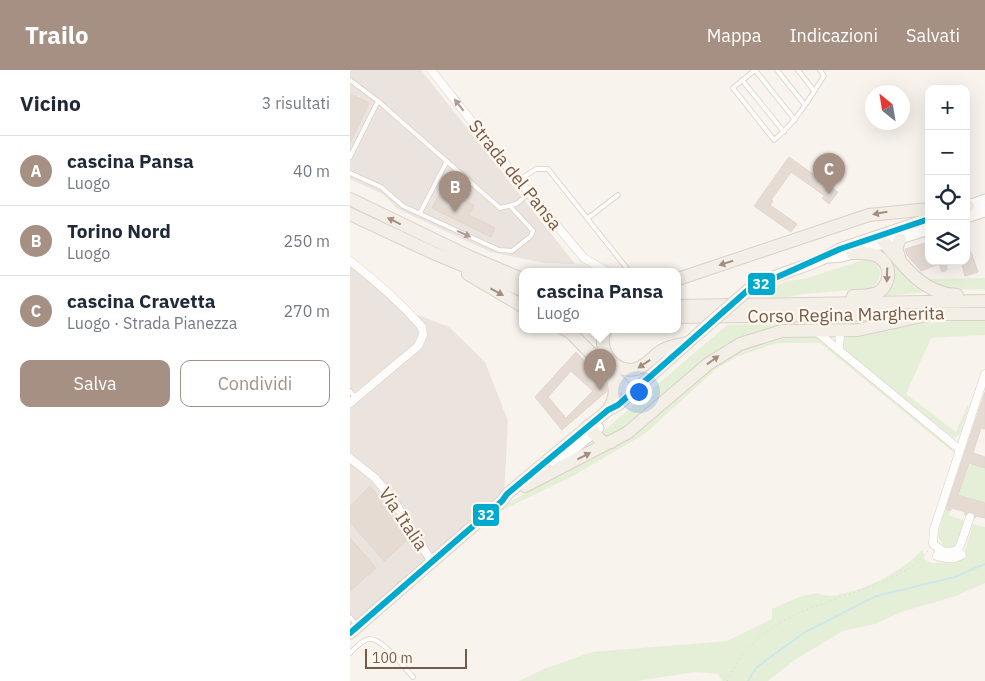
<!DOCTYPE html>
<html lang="it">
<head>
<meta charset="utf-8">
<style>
	:root { --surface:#fff; --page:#f2f2f3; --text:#1f2937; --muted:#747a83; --line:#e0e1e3; --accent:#a59083 }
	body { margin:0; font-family:"IBM Plex Sans",sans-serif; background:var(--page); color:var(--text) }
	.controls { position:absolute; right:15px; top:15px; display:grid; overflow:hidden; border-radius:10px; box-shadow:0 5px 20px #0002 }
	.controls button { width:45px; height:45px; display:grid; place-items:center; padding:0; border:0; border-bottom:1px solid var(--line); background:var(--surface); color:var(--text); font:25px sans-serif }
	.compass { position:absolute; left:515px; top:15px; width:45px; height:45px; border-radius:50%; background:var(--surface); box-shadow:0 5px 20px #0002; rotate:330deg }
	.scale { position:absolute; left:15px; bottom:12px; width:102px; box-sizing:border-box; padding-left:5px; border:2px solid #785a4a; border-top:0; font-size:14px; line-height:18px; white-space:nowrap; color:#785a4a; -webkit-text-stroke:4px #fff8ef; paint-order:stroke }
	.you { position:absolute; left:288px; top:321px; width:18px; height:18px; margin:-12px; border:4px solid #fff; border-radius:50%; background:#1a73e8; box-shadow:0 0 0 8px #1a73e833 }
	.badge { display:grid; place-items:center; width:32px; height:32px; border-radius:50%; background:var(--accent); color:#fff; font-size:16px; font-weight:700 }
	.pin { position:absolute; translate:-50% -41px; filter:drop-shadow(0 1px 2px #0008) }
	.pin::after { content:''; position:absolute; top:26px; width:18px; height:15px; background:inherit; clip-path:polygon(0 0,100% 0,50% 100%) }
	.popup { position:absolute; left:169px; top:198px; width:162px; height:65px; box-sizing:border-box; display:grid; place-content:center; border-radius:10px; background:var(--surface); filter:drop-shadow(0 1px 4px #0005); font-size:16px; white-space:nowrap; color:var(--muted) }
	.popup b { font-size:19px; color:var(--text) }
	.popup::after { content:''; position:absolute; left:50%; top:100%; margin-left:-10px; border:10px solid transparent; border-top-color:var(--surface) }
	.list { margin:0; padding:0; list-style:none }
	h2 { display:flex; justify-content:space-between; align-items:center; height:65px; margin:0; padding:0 20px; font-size:21px }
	h2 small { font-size:16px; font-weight:400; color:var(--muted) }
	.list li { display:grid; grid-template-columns:32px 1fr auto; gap:15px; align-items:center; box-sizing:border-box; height:70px; padding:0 20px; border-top:1px solid var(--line) }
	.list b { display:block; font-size:19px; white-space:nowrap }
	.list p { margin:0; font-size:16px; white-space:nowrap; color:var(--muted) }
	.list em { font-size:16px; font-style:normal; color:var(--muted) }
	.actions { display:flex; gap:10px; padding:15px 20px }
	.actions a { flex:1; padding:11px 0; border:1px solid var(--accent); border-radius:10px; text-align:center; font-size:18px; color:var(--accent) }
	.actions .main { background:var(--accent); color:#fff }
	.icon { flex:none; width:28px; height:28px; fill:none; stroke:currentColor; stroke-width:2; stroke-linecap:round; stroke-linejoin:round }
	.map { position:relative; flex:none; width:635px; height:611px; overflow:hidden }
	header { display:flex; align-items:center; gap:30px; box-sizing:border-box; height:70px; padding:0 25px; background:var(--accent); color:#fff }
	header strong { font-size:24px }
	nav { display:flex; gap:28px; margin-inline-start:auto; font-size:18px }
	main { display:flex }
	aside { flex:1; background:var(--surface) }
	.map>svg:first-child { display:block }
</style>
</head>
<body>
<header>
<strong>Trailo</strong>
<nav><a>Mappa</a><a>Indicazioni</a><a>Salvati</a></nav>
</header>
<main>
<aside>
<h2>Vicino<small>3 risultati</small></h2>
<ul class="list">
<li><span class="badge">A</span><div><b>cascina Pansa</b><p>Luogo</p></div><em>40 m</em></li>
<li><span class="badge">B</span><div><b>Torino Nord</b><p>Luogo</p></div><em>250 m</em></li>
<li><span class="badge">C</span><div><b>cascina Cravetta</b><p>Luogo · Strada Pianezza</p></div><em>270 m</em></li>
</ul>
<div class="actions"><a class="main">Salva</a><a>Condividi</a></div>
</aside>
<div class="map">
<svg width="635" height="611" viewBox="0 0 635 611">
	<rect width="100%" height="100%" fill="#f8f3ed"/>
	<g fill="#ebe3dd">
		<path d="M0 0H71L225 194 194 193 141 182 48 139 33 124 0 109Z"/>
		<path d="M0 191 58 241 99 257 135 292 158 351 154 425 0 558Z"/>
	</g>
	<g fill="#e5efd7">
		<path d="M543 188 575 220V222L534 226 539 190Z"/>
		<path d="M517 189C533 193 534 210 521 218L454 224 428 229 405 225 438 211 454 209Z"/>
		<path d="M635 208V220L591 218 577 209Z"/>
		<path d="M614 249H635V265L581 268 556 324 606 362 617 336H619L610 364 604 368 494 280 493 265 555 253 595 252Z"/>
		<path d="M520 250 502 256 390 268 376 274 357 287 279 355 255 368 251 363 377 255Z"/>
		<path d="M469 266 605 378 604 383 470 273H427L386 287 366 299 296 363 223 406 149 442 131 456 162 431 208 404 362 297 391 280 422 269Z"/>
		<path d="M619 393 635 398V433L608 425Z"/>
		<path d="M595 439 600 441 599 445 615 451 607 476 604 479 594 477 588 466Z"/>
		<path d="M623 454 635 457V513L606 526 551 542 525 554 493 561 446 589 418 611H372L368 604 344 602 287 611H169L194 599 242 582 377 571 422 549V539C434 534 448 526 462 524 468 522 474 526 481 526 514 521 551 503 573 479L574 489 581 493 607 492 614 485Z"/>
	</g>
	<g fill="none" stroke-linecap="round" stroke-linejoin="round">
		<path stroke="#cde7ea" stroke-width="2" d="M398 611 407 597 455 562 526 526 605 507 635 494"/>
	</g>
	<g fill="#e5dbd3" stroke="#e1d6cf" fill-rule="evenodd">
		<path d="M0 24 19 33 0 73Z"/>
		<path d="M439 87 488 122 479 134 472 128 475 126 441 102 421 130 423 131 420 135 447 154 441 162 404 136Z"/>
		<path d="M92 119 124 135 119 145 145 158 141 167 82 138Z"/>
		<path d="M579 172V191H596L597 200 592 202 589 194 571 201 557 185 555 179Z"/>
		<path d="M621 182 628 202 615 206 611 191H616V184Z"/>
		<path d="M226 282 256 314 257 321 212 360 185 327ZM221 301 243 321 216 348 198 327Z"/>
		<path d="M635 322V359L631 358 623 383 635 387V398L619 393 608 425 635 433V448L626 446 625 448 621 442 615 445V442L602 438 600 441 596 439Z"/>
		<path d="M20 416 36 436 57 470 34 491 0 452V437Z"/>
		<path d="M0 468 26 498 0 521Z"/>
	</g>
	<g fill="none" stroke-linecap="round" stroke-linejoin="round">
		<defs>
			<g id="service">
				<path d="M405 0 383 18 424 70C446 52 459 29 474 6L470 0"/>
				<path d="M405 0 445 50"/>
				<path d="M427 0 455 35"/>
				<path d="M448 0 464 21"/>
				<path d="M0 10 28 31 150 138 166 134 179 124"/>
				<path d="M392 10 434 62"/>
				<path d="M0 87 28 31"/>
				<path d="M0 103 31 117 53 136 149 180 162 181 181 166 183 161 161 137"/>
				<path d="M169 110 186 99H198L279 201"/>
				<path d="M70 143 97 91"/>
				<path d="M238 148 268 125"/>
				<path d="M0 321 6 328"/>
				<path d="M0 547 7 555"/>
				<path d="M0 583C5 578 12 570 19 569 32 567 54 598 63 607"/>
			</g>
			<g id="minor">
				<path d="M81 0 169 111 234 188 256 201"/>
				<path d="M0 191C26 211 50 232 72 257L73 265 68 276 0 333"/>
				<path d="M467 262 609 379"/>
				<path d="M489 280 490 262"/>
				<path d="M0 388 25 408 44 431 82 492"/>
				<path d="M620 447 610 476 606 481 594 482 583 474 584 459 635 304"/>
				<path d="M590 480 587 486C598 489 602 490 612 485"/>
			</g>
			<g id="secondary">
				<path d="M616 137 635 130"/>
				<path d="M616 147 635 141"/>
				<path d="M480 187 492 186 579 159"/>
				<path d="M398 220C427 201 462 198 490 179L579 149"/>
				<path d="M206 393 248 358"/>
				<path d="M0 563 152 431 157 424 258 340 268 335 350 262"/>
			</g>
			<g id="primary">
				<path d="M0 129 120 187 172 209"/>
				<path d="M616 136H618"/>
				<path d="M0 144 81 182 172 220"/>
				<path d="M529 166C550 191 571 224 607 225"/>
				<path d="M502 183C511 183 521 182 529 187 543 196 540 216 527 223 520 226 511 226 503 226"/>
				<path d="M549 187 546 178 550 169"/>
				<path d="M118 204 172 236"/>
				<path d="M328 209 519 145 579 139"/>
				<path d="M328 236 635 231"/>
				<path d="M573 244H635"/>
				<path d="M328 247 548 244"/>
				<path d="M214 259 221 263 281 324"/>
				<path d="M256 259C245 277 264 305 286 299 295 296 301 289 308 283 316 277 327 275 337 273"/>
				<path d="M258 340C266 329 267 318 261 305"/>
				<path d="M238 356 253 373 261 372"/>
				<path d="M175 416 277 363 358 294 390 274 432 261 508 260 581 244"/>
			</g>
		</defs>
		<use href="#service" stroke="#d7d0c9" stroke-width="5.5"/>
		<use href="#minor" stroke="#d7d0c9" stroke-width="9"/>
		<use href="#secondary" stroke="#d8d0c8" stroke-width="13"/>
		<use href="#primary" stroke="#dad0ca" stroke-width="14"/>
		<path stroke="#dbd3ce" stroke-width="1" stroke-dasharray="1 4" stroke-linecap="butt" d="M377 611C406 547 464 539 524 515 545 507 563 499 578 481"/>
		<use href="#service" stroke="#fefdfc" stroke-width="4"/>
		<use href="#minor" stroke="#fefdfc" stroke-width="8"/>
		<use href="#secondary" stroke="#fefdfc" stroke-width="11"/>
		<use href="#primary" stroke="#f3eee6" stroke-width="12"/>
		<defs>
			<path id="secondary-bridge" d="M350 262 398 220"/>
		</defs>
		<use href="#secondary-bridge" stroke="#d8d0c8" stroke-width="13" stroke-linecap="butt"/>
		<use href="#secondary-bridge" stroke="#fefdfc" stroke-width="11"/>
		<defs>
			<path id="bus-1" d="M0 563 152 431 157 424 258 340 268 335 398 220 490 179 579 149"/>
		</defs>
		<use href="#bus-1" stroke="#fff8ef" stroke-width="10"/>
		<use href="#bus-1" stroke="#00a9ce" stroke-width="6"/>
	</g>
	<defs><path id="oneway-solid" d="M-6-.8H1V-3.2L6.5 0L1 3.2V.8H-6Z" transform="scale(1.25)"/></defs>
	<g fill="#ae9b91">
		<use href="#oneway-solid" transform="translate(109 35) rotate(-128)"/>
		<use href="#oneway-solid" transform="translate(114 164) rotate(24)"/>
	</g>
	<g fill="#a38e81">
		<use href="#oneway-solid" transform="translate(530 143) rotate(170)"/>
		<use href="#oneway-solid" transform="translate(44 151) rotate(-154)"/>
		<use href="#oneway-solid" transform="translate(376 193) rotate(162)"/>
		<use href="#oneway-solid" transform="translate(537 205) rotate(92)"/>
		<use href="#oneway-solid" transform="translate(147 222) rotate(29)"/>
		<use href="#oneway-solid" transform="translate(363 290) rotate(-36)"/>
		<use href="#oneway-solid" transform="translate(294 294) rotate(146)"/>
		<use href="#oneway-solid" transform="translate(234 386) rotate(-27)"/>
	</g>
	<g text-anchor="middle" stroke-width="4.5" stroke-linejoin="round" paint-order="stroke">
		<g font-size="18" fill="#785a4a" stroke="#fff8ef">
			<text transform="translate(165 105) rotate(51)" y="6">Strada del Pansa</text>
			<text transform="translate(496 245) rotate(-1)" y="6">Corso Regina Margherita</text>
			<text transform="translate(53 449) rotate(56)" y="6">Via Italia</text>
		</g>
	</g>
	<g stroke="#fff8ef" stroke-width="2">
		<rect x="397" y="202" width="29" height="24" rx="5" fill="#00a9ce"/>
		<rect x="122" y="433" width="28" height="24" rx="5" fill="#00a9ce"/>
	</g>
	<g font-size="14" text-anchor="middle" font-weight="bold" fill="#fff">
		<text x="411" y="219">32</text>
		<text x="136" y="450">32</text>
	</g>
</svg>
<div class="controls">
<button>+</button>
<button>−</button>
<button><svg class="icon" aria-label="locate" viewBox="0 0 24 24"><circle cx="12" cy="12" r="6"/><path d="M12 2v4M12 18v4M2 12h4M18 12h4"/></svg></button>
<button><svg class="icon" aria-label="layers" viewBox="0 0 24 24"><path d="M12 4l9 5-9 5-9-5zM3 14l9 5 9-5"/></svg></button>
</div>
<svg class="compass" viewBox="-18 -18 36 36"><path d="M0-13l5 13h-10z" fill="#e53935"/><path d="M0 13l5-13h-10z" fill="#747a83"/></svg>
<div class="scale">100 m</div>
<div class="you"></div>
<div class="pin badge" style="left:250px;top:320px">A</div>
<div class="popup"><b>cascina Pansa</b>Luogo</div>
<div class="pin badge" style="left:105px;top:142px">B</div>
<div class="pin badge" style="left:479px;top:124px">C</div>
</div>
</main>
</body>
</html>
